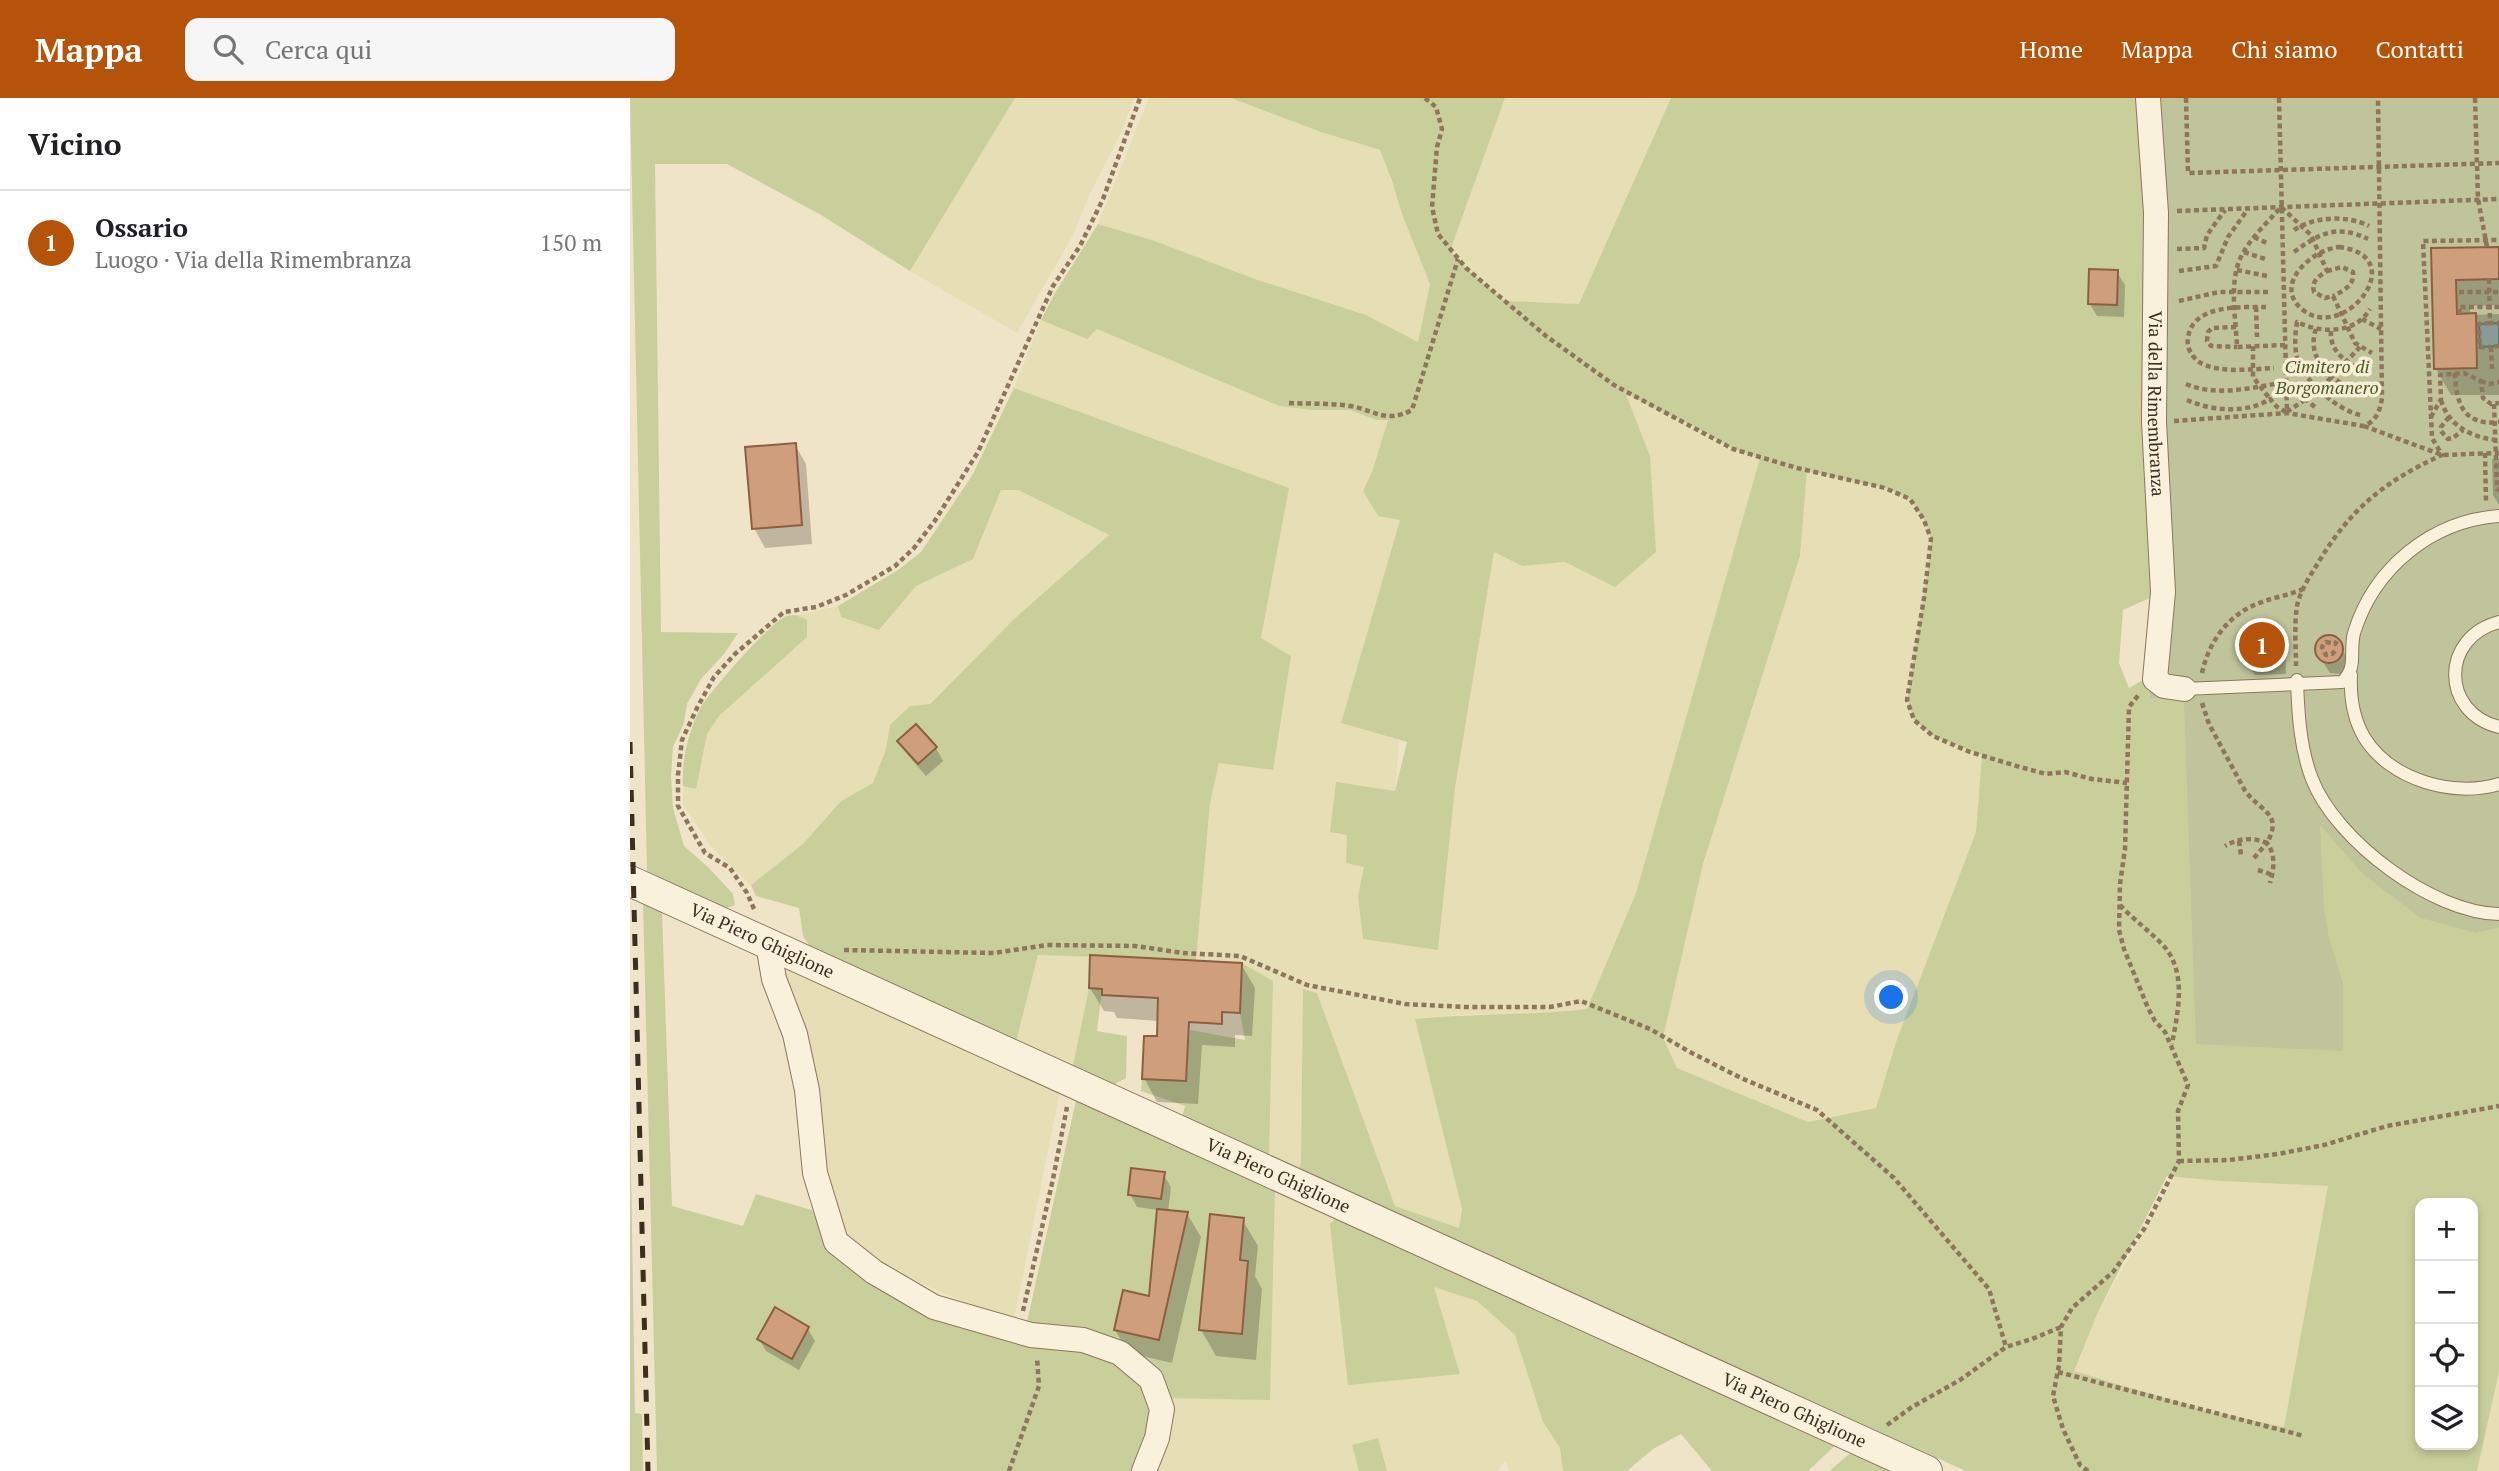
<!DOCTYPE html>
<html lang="it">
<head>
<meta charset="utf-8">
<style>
	:root { --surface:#fff; --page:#f6f6f6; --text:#202124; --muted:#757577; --line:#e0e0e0; --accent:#b45309 }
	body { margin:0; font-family:"PT Serif",serif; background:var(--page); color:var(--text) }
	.controls { position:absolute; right:21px; bottom:21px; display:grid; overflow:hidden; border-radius:14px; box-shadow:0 4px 10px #0003 }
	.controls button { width:63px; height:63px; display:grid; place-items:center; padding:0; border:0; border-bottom:2px solid var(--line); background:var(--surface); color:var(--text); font:35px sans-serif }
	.you { position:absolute; left:1262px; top:900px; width:24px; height:24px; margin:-18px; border:5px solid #fff; border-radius:50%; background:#1a73e8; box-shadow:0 0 0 10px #1a73e833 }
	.badge { display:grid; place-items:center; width:46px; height:46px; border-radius:50%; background:var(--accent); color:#fff; font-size:23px; font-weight:700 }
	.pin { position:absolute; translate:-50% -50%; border:4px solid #fff; box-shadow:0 2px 7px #0006 }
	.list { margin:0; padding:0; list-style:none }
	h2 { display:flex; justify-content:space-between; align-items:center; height:91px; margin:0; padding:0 28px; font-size:30px }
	h2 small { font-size:23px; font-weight:400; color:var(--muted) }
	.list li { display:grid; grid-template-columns:46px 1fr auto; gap:21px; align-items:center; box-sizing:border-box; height:105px; padding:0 28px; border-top:2px solid var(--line) }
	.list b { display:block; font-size:26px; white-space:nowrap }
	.list p { margin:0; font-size:23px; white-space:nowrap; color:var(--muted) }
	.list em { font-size:23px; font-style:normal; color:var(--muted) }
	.icon { flex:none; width:38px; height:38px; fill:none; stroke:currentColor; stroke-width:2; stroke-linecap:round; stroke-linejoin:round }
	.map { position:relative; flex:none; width:1869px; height:1373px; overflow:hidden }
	header { display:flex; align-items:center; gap:42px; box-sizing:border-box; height:98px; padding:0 35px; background:var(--accent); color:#fff }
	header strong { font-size:33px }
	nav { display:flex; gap:38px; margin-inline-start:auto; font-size:24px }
	.search { width:490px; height:63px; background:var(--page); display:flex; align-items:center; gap:18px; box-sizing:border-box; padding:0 24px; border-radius:14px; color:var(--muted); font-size:26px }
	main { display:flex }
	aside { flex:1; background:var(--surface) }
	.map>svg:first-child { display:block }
</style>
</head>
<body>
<header>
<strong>Mappa</strong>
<div class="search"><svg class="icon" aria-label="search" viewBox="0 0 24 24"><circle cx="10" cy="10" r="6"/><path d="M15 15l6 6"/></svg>Cerca qui</div>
<nav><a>Home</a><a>Mappa</a><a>Chi siamo</a><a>Contatti</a></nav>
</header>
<main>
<aside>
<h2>Vicino<small></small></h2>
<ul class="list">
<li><span class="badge">1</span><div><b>Ossario</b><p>Luogo · Via della Rimembranza</p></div><em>150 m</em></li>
</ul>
</aside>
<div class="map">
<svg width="1869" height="1373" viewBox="0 0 1869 1373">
	<rect width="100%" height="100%" fill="#f0e4c8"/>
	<g fill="#e6deb5">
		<path d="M385 0H504L493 31 460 96 442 139 387 235 280 173Z"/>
		<path d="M519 0H601L691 34 750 52 800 186 788 245 736 217 625 181 522 142 468 126Z"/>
		<path d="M875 0H1041L950 206 875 203 836 170 820 153Z"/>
		<path d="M411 222 456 241 467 231 649 308 681 312H720L746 322H758L742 374 733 393 770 422 711 625 769 642 765 693 700 734 717 737 734 769 728 798 808 852 825 690 864 454 892 468 935 464 985 488 1020 358 994 293 1020 308 1063 328 1103 351 1130 360 1006 795 957 912 913 917 836 916 785 921 832 1111 829 1131 765 1108 687 895 674 892 671 1064 667 1076 639 1062 643 884 612 865 566 862 580 705 589 664 643 672 631 541 659 390 384 290Z"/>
		<path d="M1177 373 1255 390 1280 401 1294 422 1301 441 1298 468 1277 602 1284 622 1303 638 1352 657 1346 734 1267 941 1246 1011 1178 1024 1047 970 1033 940 1073 766 1170 458Z"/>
		<path d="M371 392H388L479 437 383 522 299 606 280 608 260 627 256 651 243 685 211 703 173 746 121 787 82 750 53 706V688L66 691 77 636 89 618 119 589 177 522 166 517 208 508 211 519 249 532 286 488 343 461Z"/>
		<path d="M408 857H460L459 890 442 972 385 948Z"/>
		<path d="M153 866 430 993 384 1222 364 1217 253 1169 218 1141 196 1071 175 934Z"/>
		<path d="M1545 1078 1591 1083 1699 1088 1654 1329 1575 1312 1443 1273 1468 1214Z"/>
		<path d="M645 1089 711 1116 830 1276 803 1188 847 1203 885 1237 913 1324 930 1350 933 1373H879L876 1362 868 1373H525L535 1300Z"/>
		<path d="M1869 1274V1373H1847Z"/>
	</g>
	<g fill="#c9cf9b" fill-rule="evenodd">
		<path d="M0 0H385L280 173 191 117 97 66H25L31 534 108 535 94 556 71 581 57 606 54 625 43 649 41 679 43 710 54 748 79 770 103 796 105 807 92 812 17 773Z"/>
		<path d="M601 0H875L820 153 836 170 875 203 949 206 1041 0H1518L1533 494 1493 512 1489 565 1499 590 1525 575 1519 600 1554 602 1847 835 1869 830V1274L1847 1373H1336L667 1076 671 1064 673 891 687 895 765 1108 829 1130 832 1111 785 921C842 915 900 918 957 911L1006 795 1130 360 1103 351 1063 328 1020 308 995 294 1020 358 1026 454 985 489 935 464 892 468 864 454 825 690 808 852 733 841 728 798 734 769 716 765 717 737 700 734 706 684 765 693 777 644 711 625 770 422 748 418 733 393 742 374 758 322H746L720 312H681L649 308 467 231 457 241 411 222 425 195 468 126 522 142 625 181 736 217 788 244 800 186 772 116 762 83 750 52 691 34ZM1177 373 1255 390 1280 401 1294 422 1301 441 1298 468 1277 602 1284 622 1303 638 1352 657 1346 734 1267 941 1246 1010 1178 1024 1047 970 1033 940 1073 766 1170 458ZM1537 1078 1591 1083 1698 1088 1654 1329 1575 1312 1444 1273 1468 1214ZM1790 1105H1843V1347H1790Z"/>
		<path d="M384 290 659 390 631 540 661 558 643 672 589 665 580 705 566 862 408 857 385 948 183 853 173 838 169 810 126 798 121 787 173 746 211 703 243 685 256 651 260 627 280 608 300 606 383 522 479 437 388 392H371L343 461 286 488 249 532 211 519 208 508 268 472 291 454 343 376Z"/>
		<path d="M166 517 177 522V539L89 618 77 636 66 691 53 688C51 664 59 631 71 609 80 593 141 524 156 518 159 517 163 517 166 517Z"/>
		<path d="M13 803 32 813 42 1108 113 1128 126 1096 182 1112 199 1148 240 1181 487 1260 517 1286 524 1310 507 1373H27Z"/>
		<path d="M612 865 643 883 639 1062 551 1023 555 1008 511 993 512 981 556 983 560 932 615 942 610 915Z"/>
		<path d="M459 890 472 891 467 933 497 938 496 980 481 988 442 972Z"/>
		<path d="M447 998 645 1089 640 1302 535 1300 529 1279 397 1224Z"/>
		<path d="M0 1006 5 1315 12 1316 13 1373H0Z"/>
		<path d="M711 1116 1212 1341 1178 1373H1082L1051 1336 1023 1351 997 1373H933L930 1350 913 1324 885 1237 847 1203 804 1189 830 1276 718 1287 700 1126Z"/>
		<path d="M748 1340 757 1373H729L722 1347Z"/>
		<path d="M1229 1348 1282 1373H1199Z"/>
	</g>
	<path fill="#bfc49a" d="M1518 0H1869V830L1847 835 1791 820 1734 777 1690 727 1694 810 1699 840 1713 885V953L1566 946 1554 602 1519 600 1525 575Z"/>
	<path fill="#a9c4bc" stroke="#6f938a" stroke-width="2" d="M1869 225V248L1850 249 1849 226Z"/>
	<g fill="#0003">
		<path d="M1869 151V207L1840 208V217L1869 216V297H1821L1806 271 1803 152Z"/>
		<path d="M1487 174 1495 187 1494 219 1467 218 1460 206Z"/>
		<path d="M165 347 176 366 182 446 135 450 124 430Z"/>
		<path d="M1862 361H1869V407L1863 397Z"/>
		<path d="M1648 533 1655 545 1656 576 1625 577 1617 564Z"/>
		<path d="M1704 540 1718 561 1717 571 1711 576 1700 575 1687 555V547L1692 541Z"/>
		<path d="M270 644 306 650 313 663 296 678 277 656Z"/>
		<path d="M611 866 625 890 622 938 605 937V949L572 947 568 1006 527 1004 514 980 528 940 529 923 487 920 484 914 474 913 460 890Z"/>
		<path d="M533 1076 541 1089 538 1114 557 1116 571 1139 542 1265 499 1255 485 1232 520 1200 528 1112 507 1109 500 1096Z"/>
		<path d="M612 1121 628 1148 625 1178 632 1191 626 1262 586 1258 571 1232Z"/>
		<path d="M178 1231 185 1243 169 1272 136 1253 129 1241Z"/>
	</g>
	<g fill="#cf9f7d" stroke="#8d5f41" stroke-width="2">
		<path d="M1869 149V181L1826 182 1827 216 1846 215 1847 270 1804 271 1801 150Z"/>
		<path d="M1459 171 1488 172 1487 207 1458 206Z"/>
		<path d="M166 345 172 427 122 431 115 349Z"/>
		<path d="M1615 531H1649L1650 564H1615Z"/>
		<circle cx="1699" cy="551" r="14"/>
		<path d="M286 626 307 649 288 666 267 643Z"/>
		<path d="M460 857 612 865 610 915 592 914V926L559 924 556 983 512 981 514 938H527L528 900 472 897V891L459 890Z"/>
		<path d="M501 1070 535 1074 531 1101 498 1097Z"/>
		<path d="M527 1111 558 1114 529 1242 484 1232 493 1192 519 1198Z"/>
		<path d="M580 1116 614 1120 610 1162 618 1163 612 1236 569 1232Z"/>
		<path d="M145 1209 179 1229 162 1261 127 1241Z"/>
	</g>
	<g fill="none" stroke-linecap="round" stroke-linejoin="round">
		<defs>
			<g id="service">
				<path d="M1869 524C1811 539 1810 614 1869 629"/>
				<path d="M1721 577C1720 598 1723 620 1734 639 1760 682 1824 700 1869 686"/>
				<path d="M1667 582C1668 615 1670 650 1682 681 1706 743 1803 815 1869 816"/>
				<path d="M1554 591 1712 584C1728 569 1719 555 1724 535 1744 470 1801 423 1869 418"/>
			</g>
			<g id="minor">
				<path id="s1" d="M1518 0 1526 115 1524 324 1533 494 1525 581 1534 588 1554 591"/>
				<path d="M138 846 144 881 165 936 177 992 185 1075 206 1144 244 1174 304 1209 401 1237 453 1242 490 1255 521 1281 532 1311 527 1340 514 1373"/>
			</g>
			<g id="tertiary">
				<path id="s2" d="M0 783 1297 1373"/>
			</g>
		</defs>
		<use href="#service" stroke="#8d765c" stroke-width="14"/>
		<use href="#minor" stroke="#8d765c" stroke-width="26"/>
		<use href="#tertiary" stroke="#8d765c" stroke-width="32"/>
		<g stroke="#8d765c" stroke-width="4.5" stroke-dasharray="5 3.5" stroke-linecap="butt">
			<path d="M795 0 806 9 812 31 807 49 802 109 808 136 836 170 916 238 984 287 1103 351 1167 370 1255 390 1280 401 1294 422 1301 441 1294 500 1277 602 1284 622 1303 638 1340 654 1390 669 1416 676 1435 674 1462 681 1497 685"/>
			<path d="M1556 0 1558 75 1869 65"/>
			<path d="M1649 0 1657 315"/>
			<path d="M1845 0 1848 101 1857 149"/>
			<path d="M1547 113 1869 101"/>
			<path d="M1664 132C1685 118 1717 117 1739 128"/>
			<path d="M1624 139 1639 146"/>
			<path d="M1709 149C1783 158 1715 245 1673 212 1641 187 1683 151 1709 149Z"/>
			<path d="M1547 151 1574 150 1577 137 1595 112"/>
			<path d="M1614 154 1635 161"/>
			<path d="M1664 154C1690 135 1707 126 1738 141"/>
			<path d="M1607 172 1637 178"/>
			<path d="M1549 173 1586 168 1598 139 1618 111"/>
			<path d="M1697 173 1712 169 1723 174C1725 187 1713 193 1703 198"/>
			<path d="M1859 181 1860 225H1869"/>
			<path d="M1829 194H1869"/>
			<path d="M1549 203 1589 194H1640"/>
			<path d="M1626 209 1627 239"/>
			<path d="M1636 209C1611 209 1562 206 1558 240 1556 249 1562 259 1569 264 1589 276 1622 271 1644 270"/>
			<path d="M1830 216 1829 209H1869"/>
			<path d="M1732 221 1751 231"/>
			<path d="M1860 225 1849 226 1850 249H1861"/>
			<path d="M1606 229 1582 230 1578 234 1577 243 1581 248 1607 249"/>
			<path d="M1686 231C1674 264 1709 291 1739 295"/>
			<path d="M1701 233C1699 256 1721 267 1739 276"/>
			<path d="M1655 247 1607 249C1606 222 1599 186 1610 161 1619 141 1637 125 1651 109L1681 137 1697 173C1689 178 1681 183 1684 194L1695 200 1703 198 1725 245 1742 255"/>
			<path d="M1623 248V279L1640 301"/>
			<path d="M1862 271 1861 249 1869 248"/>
			<path d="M1825 275C1826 305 1833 328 1869 324"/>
			<path d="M1851 283 1859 286 1869 284"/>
			<path d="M1556 286C1585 298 1615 291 1645 286"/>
			<path d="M1670 293 1676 302 1685 309"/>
			<path d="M1557 302C1581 313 1617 316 1640 301L1647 309 1656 314"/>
			<path d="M1811 302C1818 328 1844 341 1869 342"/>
			<path d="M659 305C679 306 700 305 720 308 745 312 755 326 782 312L828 161"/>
			<path d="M1864 306 1867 391H1869"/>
			<path d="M1657 314 1689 292 1730 249"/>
			<path d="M1730 317C1708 312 1676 285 1668 263 1664 251 1665 237 1667 224 1690 235 1725 237 1740 211"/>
			<path d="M1801 319 1811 301 1810 277 1834 275 1851 283 1853 300 1861 306 1869 305"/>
			<path d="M1819 319 1811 329V333L1818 341 1823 340 1833 332"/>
			<path d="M1544 323 1657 315 1733 328C1746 324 1750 313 1752 300L1748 0"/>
			<path d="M1734 328 1812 357 1869 355"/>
			<path d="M1855 355 1856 404"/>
			<path d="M1705 553 1702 556 1696 557 1692 549 1696 544 1705 546 1707 543"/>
			<path d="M1666 568C1666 549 1664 527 1667 508 1670 493 1680 478 1688 465 1721 410 1755 383 1812 357L1802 340 1793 143 1869 142"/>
			<path d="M1572 575C1579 543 1599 515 1632 504 1645 499 1660 497 1673 491"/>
			<path d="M1572 605 1579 626 1614 691C1629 714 1654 714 1637 745 1623 739 1608 740 1595 748"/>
			<path d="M1609 743 1611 757"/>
			<path d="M1624 760 1637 745C1646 757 1644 771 1640 785"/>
			<path d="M1628 772 1643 777"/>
			<path d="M1490 807C1503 821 1518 832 1531 845 1558 872 1548 913 1542 946"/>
			<path d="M124 811 117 795 100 770 75 755 48 708V677L52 642 67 610 84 579 105 556 154 514 186 509 216 497 265 468 284 450 304 424 348 354 423 188 450 148 473 101 510 0"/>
			<path d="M214 852 364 855 417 847 505 848 553 855 610 858 677 887 775 906 835 909H920L951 903 1020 931 1060 954 1111 980 1187 1012 1264 1080 1359 1191 1376 1249"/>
			<path d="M1549 1063 1599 1062 1648 1056 1694 1047 1757 1028 1869 1008"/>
			<path d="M393 1213 423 1081 437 1009"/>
			<path d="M1428 1274 1674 1338"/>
			<path d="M1257 1327 1282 1309 1330 1282 1376 1249 1402 1241 1431 1229"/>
			<path d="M379 1373 409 1288 407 1260"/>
			<path d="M1458 1373 1450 1367 1433 1331 1423 1298 1429 1267 1431 1229 1442 1210 1483 1174 1514 1131 1549 1063 1548 1013 1558 987 1535 934 1525 923 1518 910 1494 851 1489 832 1490 786 1495 751 1499 609 1510 595"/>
		</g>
		<use href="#service" stroke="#faf1dc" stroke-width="12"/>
		<use href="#minor" stroke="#faf1dc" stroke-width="24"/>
		<use href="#tertiary" stroke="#faf1dc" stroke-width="30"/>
		<path stroke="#3d2e20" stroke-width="5" stroke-dasharray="12 12" stroke-linecap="butt" d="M0 644 18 1373"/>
	</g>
	<g text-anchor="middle" stroke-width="7" stroke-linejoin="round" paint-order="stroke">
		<g font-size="18" font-style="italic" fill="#4d5a26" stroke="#f7eed8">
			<text x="1697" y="275">Cimitero di<tspan x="1697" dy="21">Borgomanero</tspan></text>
		</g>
		<g font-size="18" fill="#3d2e20" stroke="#f7eed8">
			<text dy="6" stroke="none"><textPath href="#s1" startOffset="306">Via della Rimembranza</textPath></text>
			<text dy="6" stroke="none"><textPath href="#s2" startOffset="145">Via Piero Ghiglione</textPath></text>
			<text dy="6" stroke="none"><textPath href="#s2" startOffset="712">Via Piero Ghiglione</textPath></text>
			<text dy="6" stroke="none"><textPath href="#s2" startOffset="1279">Via Piero Ghiglione</textPath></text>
		</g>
	</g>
</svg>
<div class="controls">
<button>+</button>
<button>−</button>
<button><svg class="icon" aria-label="locate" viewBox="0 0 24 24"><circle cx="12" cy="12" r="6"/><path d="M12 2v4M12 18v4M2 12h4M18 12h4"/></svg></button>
<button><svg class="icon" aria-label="layers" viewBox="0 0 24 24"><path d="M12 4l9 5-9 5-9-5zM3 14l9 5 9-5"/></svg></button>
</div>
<div class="you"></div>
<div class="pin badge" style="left:1632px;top:547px">1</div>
</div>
</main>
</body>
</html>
